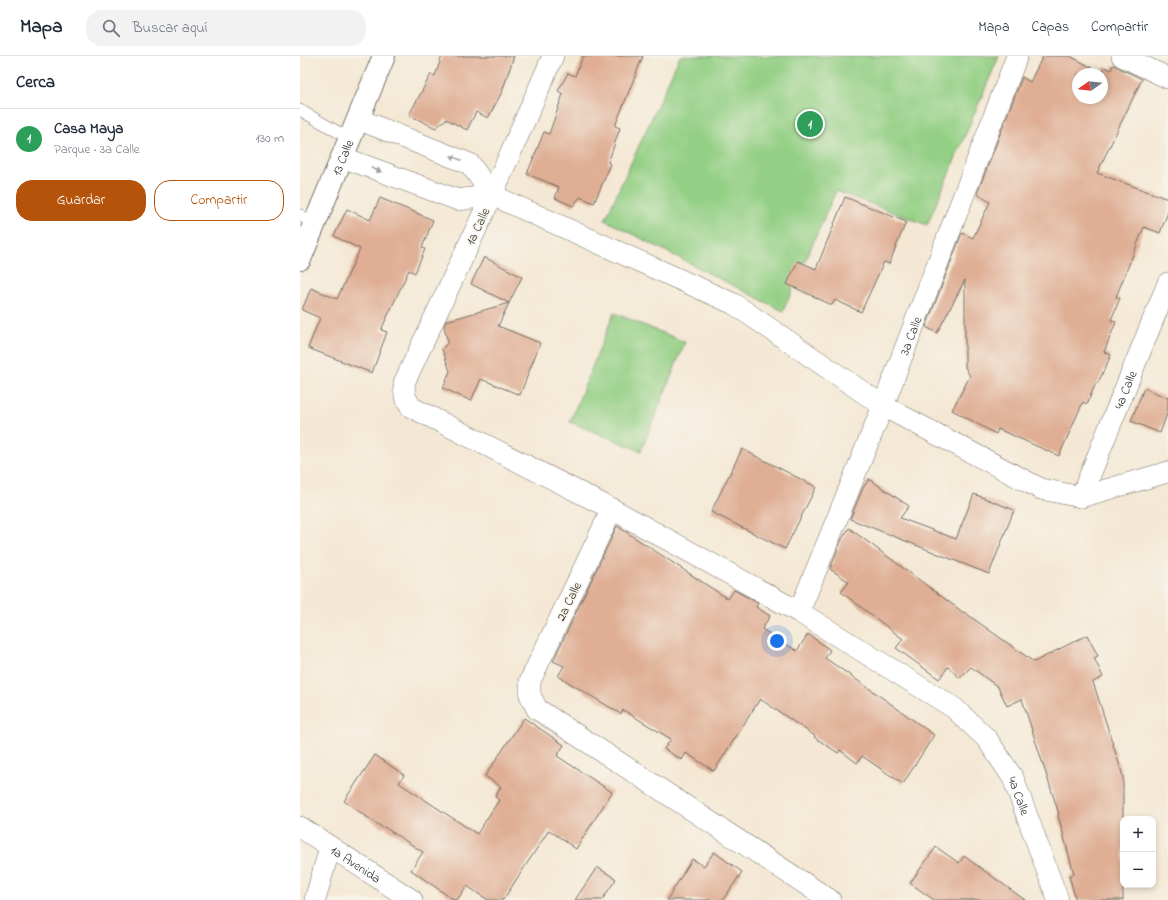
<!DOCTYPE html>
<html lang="es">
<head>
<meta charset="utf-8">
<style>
	:root { --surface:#fff; --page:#f2f2f3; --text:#1f2937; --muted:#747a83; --line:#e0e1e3; --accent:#b45309 }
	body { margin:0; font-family:"Indie Flower",sans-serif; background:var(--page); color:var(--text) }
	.controls { position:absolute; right:12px; bottom:12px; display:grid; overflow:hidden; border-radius:8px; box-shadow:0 2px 6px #0003 }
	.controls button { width:36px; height:36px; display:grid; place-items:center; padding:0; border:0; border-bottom:1px solid var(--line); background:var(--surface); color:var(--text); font:20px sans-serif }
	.compass { position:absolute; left:772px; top:12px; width:36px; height:36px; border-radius:50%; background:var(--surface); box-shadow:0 2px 6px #0003; rotate:256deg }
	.you { position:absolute; left:477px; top:585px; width:14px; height:14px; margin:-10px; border:3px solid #fff; border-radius:50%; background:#1a73e8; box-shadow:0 0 0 6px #1a73e833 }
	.badge { display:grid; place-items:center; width:26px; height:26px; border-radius:50%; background:var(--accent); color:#fff; font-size:13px; font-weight:700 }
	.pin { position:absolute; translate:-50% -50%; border:2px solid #fff; box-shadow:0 1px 4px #0006 }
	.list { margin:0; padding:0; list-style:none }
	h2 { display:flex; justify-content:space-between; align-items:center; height:52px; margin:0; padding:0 16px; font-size:17px }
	h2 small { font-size:13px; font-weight:400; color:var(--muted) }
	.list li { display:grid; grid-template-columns:26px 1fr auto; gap:12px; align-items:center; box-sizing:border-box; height:60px; padding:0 16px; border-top:1px solid var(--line) }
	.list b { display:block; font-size:15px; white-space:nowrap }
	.list p { margin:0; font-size:13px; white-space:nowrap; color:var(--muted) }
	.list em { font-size:13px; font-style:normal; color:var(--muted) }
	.actions { display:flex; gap:8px; padding:12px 16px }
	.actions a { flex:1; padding:9px 0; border:1px solid var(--accent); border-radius:16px; text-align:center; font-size:14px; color:var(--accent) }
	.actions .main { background:var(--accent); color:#fff }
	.icon { flex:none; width:22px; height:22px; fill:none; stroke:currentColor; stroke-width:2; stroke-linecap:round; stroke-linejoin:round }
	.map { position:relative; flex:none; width:868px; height:844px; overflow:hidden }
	header { display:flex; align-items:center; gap:24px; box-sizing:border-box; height:56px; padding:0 20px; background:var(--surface); border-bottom:1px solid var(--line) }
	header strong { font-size:19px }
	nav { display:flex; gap:22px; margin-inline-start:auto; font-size:14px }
	.search { width:280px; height:36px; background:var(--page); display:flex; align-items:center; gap:10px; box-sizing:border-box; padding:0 14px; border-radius:16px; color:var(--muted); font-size:15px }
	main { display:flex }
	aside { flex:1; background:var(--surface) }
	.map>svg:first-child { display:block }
</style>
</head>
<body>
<header>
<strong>Mapa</strong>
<div class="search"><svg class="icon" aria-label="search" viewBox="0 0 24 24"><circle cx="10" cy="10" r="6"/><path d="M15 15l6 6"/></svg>Buscar aquí</div>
<nav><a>Mapa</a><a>Capas</a><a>Compartir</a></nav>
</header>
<main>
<aside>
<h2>Cerca<small></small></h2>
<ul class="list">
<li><span class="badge" style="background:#2e9e5b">1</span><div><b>Casa Maya</b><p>Parque · 3a Calle</p></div><em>130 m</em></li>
</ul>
<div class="actions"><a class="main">Guardar</a><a>Compartir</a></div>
</aside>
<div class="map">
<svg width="868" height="844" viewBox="0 0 868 844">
	<rect width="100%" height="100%" fill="#f7f3e8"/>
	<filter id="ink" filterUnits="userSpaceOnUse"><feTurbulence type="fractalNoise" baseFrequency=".025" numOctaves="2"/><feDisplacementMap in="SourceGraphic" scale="8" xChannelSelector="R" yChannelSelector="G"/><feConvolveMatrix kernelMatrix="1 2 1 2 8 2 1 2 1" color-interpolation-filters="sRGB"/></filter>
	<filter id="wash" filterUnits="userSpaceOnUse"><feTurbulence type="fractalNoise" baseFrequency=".012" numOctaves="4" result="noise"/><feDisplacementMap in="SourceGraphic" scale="16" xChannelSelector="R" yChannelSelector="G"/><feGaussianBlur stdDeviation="0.9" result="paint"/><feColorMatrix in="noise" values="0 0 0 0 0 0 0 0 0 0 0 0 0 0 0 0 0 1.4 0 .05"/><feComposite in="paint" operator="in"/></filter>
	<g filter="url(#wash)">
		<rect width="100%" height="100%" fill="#f4e8d4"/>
		<g fill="#93cf84" stroke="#5f7d58">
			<path d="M380 0H699L627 169 536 135 483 255 305 164Z"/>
			<path d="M314 257 385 286 341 395 270 366Z"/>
		</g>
		<g id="blocks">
			<g fill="#dfae94" fill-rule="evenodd">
				<path d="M142 0H214L202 36 188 62 176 56 167 74 146 63 136 72 109 59 131 18 135 20Z"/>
				<path d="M283 0H343L315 70 320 72 308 107 311 108 294 147 280 141 273 150 255 142 259 131 227 118 244 76 249 78 263 38 258 35 268 17 275 20Z"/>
				<path d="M743 0H770L802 17 805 11 811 14 813 9 842 23 797 117 868 143V156L860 177 844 171 816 241 820 242 811 264 816 266 804 296 811 299 798 327H796L787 348 783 346 759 400 698 373 696 378 652 354 670 320 665 311V224L637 277 626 271 662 177 673 182 690 146 677 138 722 21 730 26ZM778 18H802V42H778Z"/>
				<path d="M545 141 606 166 589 208 584 206 561 256 535 244 532 249 487 228 498 205 516 213Z"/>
				<path d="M80 142 133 164 122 192 125 193 115 217 109 214 81 274 87 276 72 317 8 292 20 262 2 254 11 232 37 243 60 193 34 180 47 153 70 164Z"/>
				<path d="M184 201 222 221 209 247 171 228Z"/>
				<path d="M209 247 198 270 240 287 220 339 181 323 171 345 143 332 150 315 142 293 148 286 144 271 146 265Z"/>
				<path d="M844 332 868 342V355L860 377 831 365Z"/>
				<path d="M442 393 516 431 485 493 411 456Z"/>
				<path d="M569 423 609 450 600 462 656 483 674 438 714 454 689 518 550 463 563 432Z"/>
				<path d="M317 470 428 543 434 534 458 547 456 551 470 560 462 573 497 595 508 578 530 594 525 602 577 638 634 679 603 728 562 700 557 707 540 694 538 697 514 681 515 680 460 643 414 715 386 697 382 704 364 693 371 683 323 654 321 658 258 620 264 610 253 605Z"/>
				<path d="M549 472 664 557V556L734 606 787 579 798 600 794 602 803 621 793 626 823 720V844H776L769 820 774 818 758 759 759 758 722 643 707 650 698 631 671 611 660 622 648 611 639 623 596 592 603 583 541 536 549 526 530 513 542 483Z"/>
				<path d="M224 662 264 689 257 700 312 736 276 793 249 774 203 844H188L167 830 157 844H154L111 814 123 796 84 771 83 772 44 745 75 699 104 719 99 727 177 778 199 744 195 741 201 731 185 720Z"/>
				<path d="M636 791 659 807 664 800 725 844H634L610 827Z"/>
				<path d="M414 796 442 816 423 844H367L392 803 404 810Z"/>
				<path d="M297 811 316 823 302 844H275Z"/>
			</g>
		</g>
	</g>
	<g filter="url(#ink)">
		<use href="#blocks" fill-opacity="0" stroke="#716d66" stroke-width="1"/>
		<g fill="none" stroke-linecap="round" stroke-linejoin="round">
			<defs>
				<g id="service">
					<path d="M0 54 50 83"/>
					<path d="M0 159 14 168"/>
				</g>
				<g id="minor">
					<path id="s1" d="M253 0 192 139 104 327 105 340 111 351 312 453 499 556 654 652 687 683 713 722 758 844"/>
					<path d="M822 0 868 22"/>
					<path d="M58 63 170 108 192 139 434 248 583 350 741 433 781 441 868 416"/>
					<path d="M42 101 158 144 192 139"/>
					<path id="s2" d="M781 441 868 227"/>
					<path d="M312 453 230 625V639L237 653 530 844"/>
					<path id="s3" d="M499 556 583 350 717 0"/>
					<path id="s4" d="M0 771 112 844"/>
					<path d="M15 844 30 791"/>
				</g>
				<g id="tertiary">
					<path id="s5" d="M0 203 84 0"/>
				</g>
			</defs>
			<use href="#service" stroke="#716d66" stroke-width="12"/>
			<use href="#minor" stroke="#716d66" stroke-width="22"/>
			<use href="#tertiary" stroke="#716d66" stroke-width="24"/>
			<use href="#service" stroke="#fff" stroke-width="11"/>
			<use href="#minor" stroke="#fff" stroke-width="21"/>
			<use href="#tertiary" stroke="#fff" stroke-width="22"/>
		</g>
		<defs><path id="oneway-solid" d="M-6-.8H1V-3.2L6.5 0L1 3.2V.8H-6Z"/></defs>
		<g fill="#a0a0a0">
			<use href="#oneway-solid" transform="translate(156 102) rotate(-158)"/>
			<use href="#oneway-solid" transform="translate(76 114) rotate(21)"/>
		</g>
	</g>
	<g text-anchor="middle" stroke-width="3" stroke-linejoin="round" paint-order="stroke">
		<g font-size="13" fill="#2b2b2b" stroke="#f7f3e8">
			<text dy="5" stroke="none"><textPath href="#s5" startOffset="110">13 Calle</textPath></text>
			<text transform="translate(177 170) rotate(-65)" y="5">1a Calle</text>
			<text dy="5" stroke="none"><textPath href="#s3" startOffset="298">3a Calle</textPath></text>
			<text dy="5" stroke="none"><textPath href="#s2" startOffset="116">4a Calle</textPath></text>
			<text transform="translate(268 545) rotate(-64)" y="5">2a Calle</text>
			<text dy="5" stroke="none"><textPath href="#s1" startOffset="1117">4a Calle</textPath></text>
			<text dy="5" stroke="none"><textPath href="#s4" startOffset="67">1a Avenida</textPath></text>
		</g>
	</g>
</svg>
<div class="controls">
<button>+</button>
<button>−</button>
</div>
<svg class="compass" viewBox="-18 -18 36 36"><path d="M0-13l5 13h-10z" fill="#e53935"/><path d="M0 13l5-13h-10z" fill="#747a83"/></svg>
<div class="you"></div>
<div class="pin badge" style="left:510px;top:68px;background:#2e9e5b">1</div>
</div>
</main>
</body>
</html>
